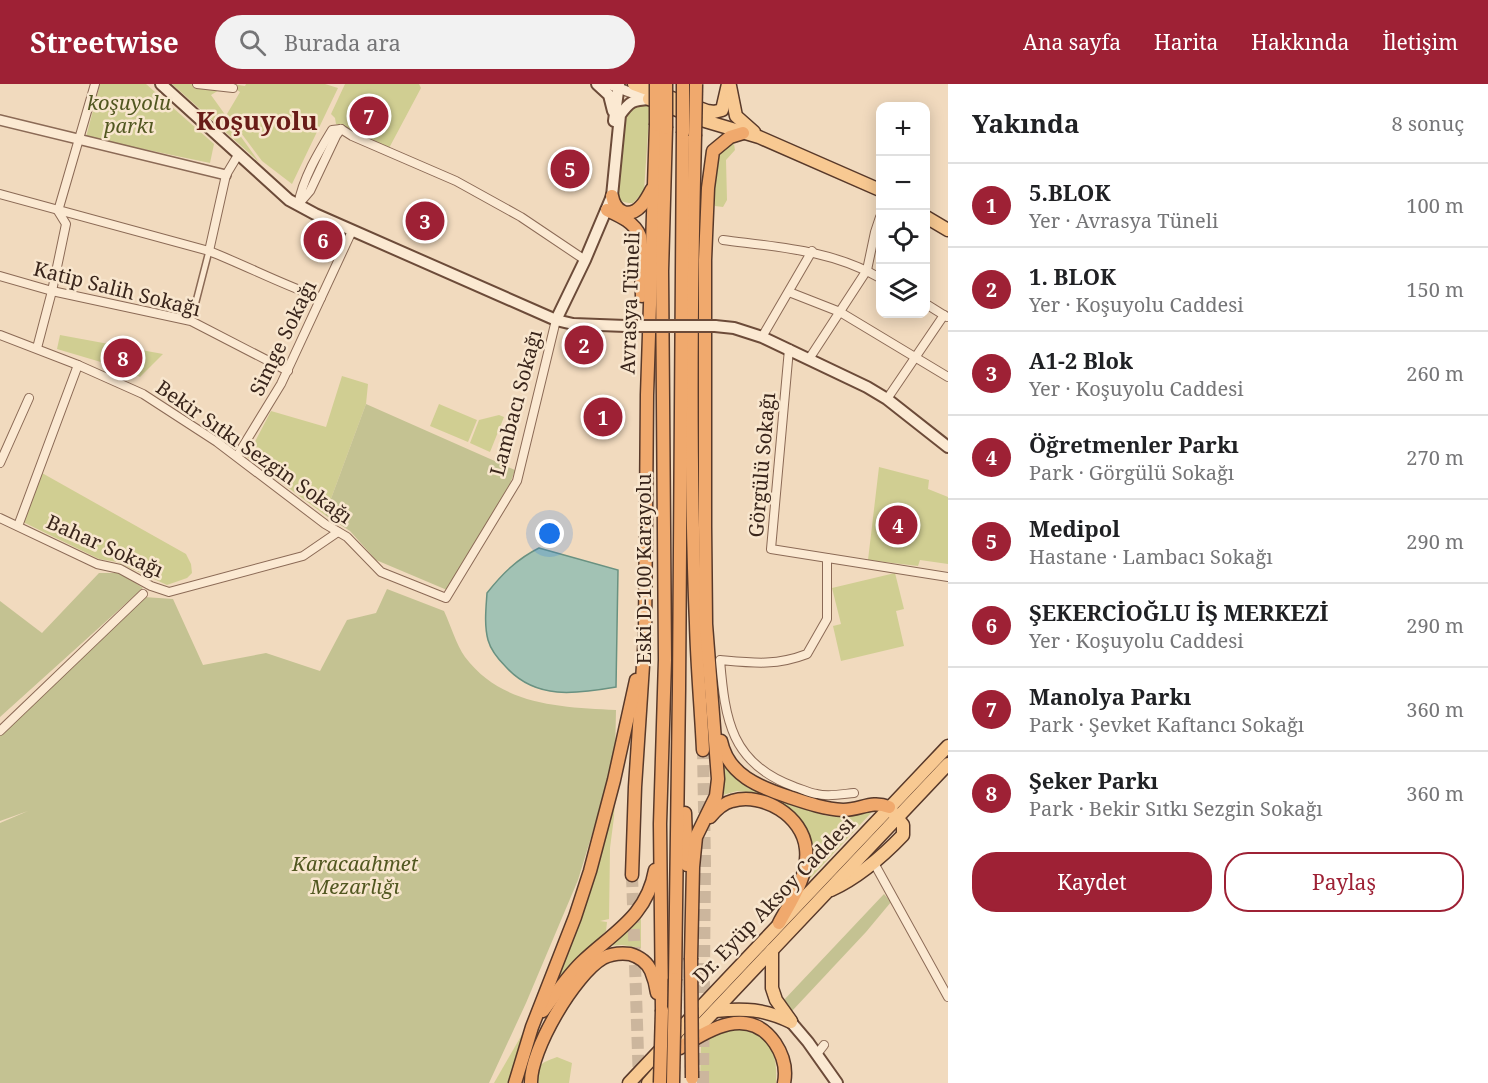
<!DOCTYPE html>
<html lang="tr">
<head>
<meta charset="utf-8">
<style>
	:root { --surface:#fff; --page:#f2f2f2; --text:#202124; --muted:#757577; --line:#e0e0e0; --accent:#9e2135 }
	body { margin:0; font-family:"Noto Serif",serif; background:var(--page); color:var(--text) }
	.controls { position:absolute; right:18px; top:18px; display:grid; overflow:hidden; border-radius:12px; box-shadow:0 3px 15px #0003 }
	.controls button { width:54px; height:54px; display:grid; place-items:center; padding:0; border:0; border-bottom:2px solid var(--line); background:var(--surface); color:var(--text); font:30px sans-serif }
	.you { position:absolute; left:550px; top:450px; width:21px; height:21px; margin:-15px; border:4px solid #fff; border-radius:50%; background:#1a73e8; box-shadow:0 0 0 9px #1a73e833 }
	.badge { display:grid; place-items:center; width:39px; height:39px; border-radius:50%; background:var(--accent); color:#fff; font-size:20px; font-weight:700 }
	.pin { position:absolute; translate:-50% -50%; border:3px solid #fff; box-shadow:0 2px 6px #0006 }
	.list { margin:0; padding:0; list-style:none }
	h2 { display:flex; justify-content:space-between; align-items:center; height:78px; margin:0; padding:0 24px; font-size:26px }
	h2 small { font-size:20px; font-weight:400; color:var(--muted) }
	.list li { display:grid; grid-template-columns:39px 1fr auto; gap:18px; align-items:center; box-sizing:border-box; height:84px; padding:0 24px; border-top:2px solid var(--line) }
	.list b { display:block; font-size:22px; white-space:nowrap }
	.list p { margin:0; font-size:20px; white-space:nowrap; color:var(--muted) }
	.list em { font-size:20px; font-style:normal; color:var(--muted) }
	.actions { display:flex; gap:12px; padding:18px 24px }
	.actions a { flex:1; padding:14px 0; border:2px solid var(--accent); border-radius:24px; text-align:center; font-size:21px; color:var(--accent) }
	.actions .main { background:var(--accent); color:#fff }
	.icon { flex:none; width:33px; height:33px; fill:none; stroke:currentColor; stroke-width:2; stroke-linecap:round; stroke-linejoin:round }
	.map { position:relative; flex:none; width:948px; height:999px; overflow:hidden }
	header { display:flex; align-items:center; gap:36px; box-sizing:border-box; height:84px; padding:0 30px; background:var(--accent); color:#fff }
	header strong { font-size:28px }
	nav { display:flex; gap:33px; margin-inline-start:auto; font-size:21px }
	.search { width:420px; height:54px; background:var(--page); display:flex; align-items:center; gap:15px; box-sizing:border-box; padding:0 21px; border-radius:33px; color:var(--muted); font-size:22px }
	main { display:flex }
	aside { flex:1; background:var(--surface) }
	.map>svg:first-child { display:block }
</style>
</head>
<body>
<header>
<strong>Streetwise</strong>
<div class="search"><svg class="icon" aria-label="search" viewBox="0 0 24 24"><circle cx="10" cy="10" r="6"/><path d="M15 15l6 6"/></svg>Burada ara</div>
<nav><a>Ana sayfa</a><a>Harita</a><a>Hakkında</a><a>İletişim</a></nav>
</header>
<main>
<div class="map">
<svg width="948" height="999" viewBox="0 0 948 999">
	<rect width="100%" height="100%" fill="#f1dabe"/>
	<g fill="#d0ce92">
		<path d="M100 0H146L214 60 210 79 86 53Z"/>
		<path d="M172 0H229L211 11 259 78Z"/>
		<path d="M232 0 245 2 246 0H325L338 4 292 100 262 77 227 30 240 8 231 2Z"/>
		<path d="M345 0H419L421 4 388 66 336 40 335 34 331 30Z"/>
		<path d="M650 19 644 107 633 119C622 119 618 117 616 107L623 34 635 21Z"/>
		<path d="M734 60 735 66 726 76 727 116 723 123 715 122 712 113 718 71 726 61Z"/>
		<path d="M60 251 163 270 140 293 121 284 57 265Z"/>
		<path d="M342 292 368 300 366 320 325 431 247 373 271 327 326 343Z"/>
		<path d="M439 320 477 336 468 358 430 342Z"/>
		<path d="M499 331 504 333 490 368 470 359 479 336Z"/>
		<path d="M879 383 929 396 928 405 948 413V480L920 476 918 482 868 476Z"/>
		<path d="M42 389 186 470 191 480 192 489 187 494 167 501 117 478 99 475 23 438Z"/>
		<path d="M895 489 904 525 896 527 904 562 841 577 833 542 841 540 832 504Z"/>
		<path d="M723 678 748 704 769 710 810 727 827 732 845 733 869 728 871 729 804 801 809 768 785 722 775 715 747 708 737 707 723 711Z"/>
		<path d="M615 710 614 733 610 764 609 835 600 837 607 838 606 847 556 896Z"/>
		<path d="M639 833 641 835V864L622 861 604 862Z"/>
		<path d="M734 944C768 950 778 965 776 999H700L701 959 706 953Z"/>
		<path d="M524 947 527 950 508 999H494Z"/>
		<path d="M557 973 572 979 569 999H536C539 979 539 980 557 973Z"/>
	</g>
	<g fill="#c4c292">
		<path d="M366 320 515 386 510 400 447 506 376 476 350 447 325 431Z"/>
		<path d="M99 489H120L143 504 0 633V517L42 549Z"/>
		<path d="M387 505 444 527C451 542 456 560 465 573 502 622 561 623 616 626L615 675 578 796 526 919 489 999H0V739L28 727 0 737V652L144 513 173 515 203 581 266 569 320 587 347 536 376 529Z"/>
		<path d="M884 810 891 818 866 848 792 927 783 917Z"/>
	</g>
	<path fill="#a2c2b4" stroke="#699181" stroke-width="1.5" d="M539 464 618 486 616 603C576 610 536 616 506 583 498 575 491 567 488 556 484 541 486 524 487 509 502 490 517 475 539 464Z"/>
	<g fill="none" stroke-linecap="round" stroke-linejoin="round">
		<g stroke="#ccb69d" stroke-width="12" stroke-dasharray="12 6" stroke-linecap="butt">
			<path d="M632 791 639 999"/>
			<path d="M703 999 705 780 703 666"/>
		</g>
		<defs>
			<path id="pedestrian" d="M191 237 209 167"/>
			<g id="minor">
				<path d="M197 0 233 4"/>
				<path d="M341 45 352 52 456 97 521 133 585 176"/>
				<path d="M0 110 209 167C247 182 283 201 321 214"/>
				<path d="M298 121C303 94 318 69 332 46L341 45"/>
				<path d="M298 121 310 107 336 52 341 45"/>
				<path d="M723 156C777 163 832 166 880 194"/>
				<path d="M209 167 226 91 238 71"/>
				<path d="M0 192 52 207 191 237 288 287"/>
				<path d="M789 208 840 228 948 293"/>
				<path d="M926 220 947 233"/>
				<path d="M0 251 78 281 143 310 217 358 325 440 347 453 381 488 446 514 517 397 556 236"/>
				<path d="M762 253 812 167"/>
				<path d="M37 264 52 207 66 140 58 127 95 0"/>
				<path d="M789 265 771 465 948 493"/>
				<path d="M809 275 867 186 875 148 880 133"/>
				<path d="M887 315 944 231"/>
				<path d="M237 372 281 300 352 147"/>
				<path d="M0 379 29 314"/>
				<path d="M0 434 97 480 120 485 151 502 169 508 303 472 338 448"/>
				<path d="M18 442 78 281"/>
				<path d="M827 474V535L807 570C776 582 753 579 720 576 725 636 731 680 795 703 802 705 809 709 817 710 828 713 843 710 854 709"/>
				<path d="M0 647 143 510"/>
				<path d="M874 779 948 913"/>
				<path d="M817 970 824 961"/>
			</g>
			<g id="tertiary">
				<path d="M608 0 648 15"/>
				<path d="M0 36 226 91"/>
			</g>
			<g id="secondary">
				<path d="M161 0 289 116 315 130 556 236 573 240 626 242"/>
				<path d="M597 0 609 11 613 27"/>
				<path d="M614 37 619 0"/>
				<path d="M556 236 585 176 612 112 620 31C630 17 633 16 649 15"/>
				<path d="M715 242 734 244 762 253 867 303 887 315 948 363"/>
				<path d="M791 938 808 958 837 999"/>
			</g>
			<g id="primary">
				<path d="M634 0 707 27 714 28 722 26 728 0"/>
				<path d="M730 2 736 32 754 48"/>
				<path d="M649 15 705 37 759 53 880 106"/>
				<path d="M926 133 948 146"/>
				<path d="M831 806C859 793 882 773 903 751V741L891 726"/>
				<path d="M772 866V904L776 916 791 937"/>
				<path d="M715 927C745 924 764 925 791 938"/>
				<path d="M687 956 948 680"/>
				<path d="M629 999 948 662"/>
				<path d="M648 999 665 980"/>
			</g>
			<g id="trunk">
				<path d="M695 52C691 214 689 377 696 539 697 581 701 624 703 666"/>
				<path d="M612 112C615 128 629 135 641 122 646 117 649 110 652 105"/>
				<path d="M607 126C620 132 634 138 640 152L642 212"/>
				<path d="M721 657C728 691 759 703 789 713 807 719 824 725 843 726 861 726 871 716 889 723"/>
				<path d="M685 729 687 781"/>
				<path d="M710 733C716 726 723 719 732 717 763 708 803 732 806 765 809 791 791 817 779 839"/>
				<path d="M632 791 635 703 645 551 647 311 656 41"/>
				<path d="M691 874 693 783 696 753 716 712 718 695 706 540 705 442V176L708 104 713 67 730 53 743 49"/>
				<path d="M675 895 679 605 683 49"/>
				<path d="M662 926 660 740 665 576 662 187 666 44"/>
				<path d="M543 927C555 911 566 894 581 879 612 849 647 833 655 786"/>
				<path d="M680 964C709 945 749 921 775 959 783 971 787 984 784 999"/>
				<path d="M515 999 532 943 575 833 590 787 614 696 636 596"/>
				<path d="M531 999C530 966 575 890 603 874 611 870 622 869 630 870 640 873 647 878 651 887 654 894 656 902 657 909"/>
			</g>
		</defs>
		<use href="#pedestrian" stroke="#8b6a56" stroke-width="8"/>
		<use href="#minor" stroke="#8b6a56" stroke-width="10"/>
		<use href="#tertiary" stroke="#8b6a56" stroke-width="12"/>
		<use href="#secondary" stroke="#6c4b39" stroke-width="14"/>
		<use href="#primary" stroke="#58392a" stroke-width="15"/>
		<use href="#trunk" stroke="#58392a" stroke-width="15"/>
		<use href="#pedestrian" stroke="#fbe9d2" stroke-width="5"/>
		<use href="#minor" stroke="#fbe9d2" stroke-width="8"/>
		<use href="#tertiary" stroke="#fbe9d2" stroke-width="9"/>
		<use href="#secondary" stroke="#fbe9d2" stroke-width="10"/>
		<use href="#primary" stroke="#f8c992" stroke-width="12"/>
		<use href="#trunk" stroke="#f0a96d" stroke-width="12"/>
		<defs>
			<path id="secondary-bridge" d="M626 242H715"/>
			<g id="trunk-bridge">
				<path d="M656 0V41"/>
				<path d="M666 44V0"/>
				<path d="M683 49V0"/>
				<path d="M695 52 696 0"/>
				<path d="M691 874 692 994"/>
				<path d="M660 999 662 926"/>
				<path d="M673 999 675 895"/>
			</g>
		</defs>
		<use href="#secondary-bridge" stroke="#6c4b39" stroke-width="14" stroke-linecap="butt"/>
		<use href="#trunk-bridge" stroke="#58392a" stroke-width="15" stroke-linecap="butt"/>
		<use href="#secondary-bridge" stroke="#fbe9d2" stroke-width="10"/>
		<use href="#trunk-bridge" stroke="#f0a96d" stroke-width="12"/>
	</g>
	<g text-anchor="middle" stroke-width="5" stroke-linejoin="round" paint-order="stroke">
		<g font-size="20" font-style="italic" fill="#515720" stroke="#f8e6ce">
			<text x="129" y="26">koşuyolu<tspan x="129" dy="23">parkı</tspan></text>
			<text x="355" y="787">Karacaahmet<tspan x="355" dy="23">Mezarlığı</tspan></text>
		</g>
		<g font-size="20" fill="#39251b" stroke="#f8e6ce">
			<text transform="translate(117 205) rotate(14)" y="7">Katip Salih Sokağı</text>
			<text transform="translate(630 219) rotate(-88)" y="7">Avrasya Tüneli</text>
			<text transform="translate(283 254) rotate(-64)" y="7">Simge Sokağı</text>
			<text transform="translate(516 319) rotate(-75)" y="7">Lambacı Sokağı</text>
			<text transform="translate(254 368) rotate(35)" y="7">Bekir Sıtkı Sezgin Sokağı</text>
			<text transform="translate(762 381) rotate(-85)" y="7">Görgülü Sokağı</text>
			<text transform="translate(105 462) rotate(24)" y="7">Bahar Sokağı</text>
			<text transform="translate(644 485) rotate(-90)" y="7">Eski D-100 Karayolu</text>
			<text transform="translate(774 816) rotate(-46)" y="7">Dr. Eyüp Aksoy Caddesi</text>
		</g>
		<g font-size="26" font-weight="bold" fill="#691c18" stroke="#f8e6ce">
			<text x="257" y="46">Koşuyolu</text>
		</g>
	</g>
</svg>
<div class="controls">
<button>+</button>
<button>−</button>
<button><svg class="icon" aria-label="locate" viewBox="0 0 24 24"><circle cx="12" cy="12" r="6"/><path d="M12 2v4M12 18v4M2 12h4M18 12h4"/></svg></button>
<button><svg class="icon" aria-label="layers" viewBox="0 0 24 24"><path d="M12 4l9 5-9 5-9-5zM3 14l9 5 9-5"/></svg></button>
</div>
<div class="you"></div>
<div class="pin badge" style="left:603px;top:333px">1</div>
<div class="pin badge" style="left:584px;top:261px">2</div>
<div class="pin badge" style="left:425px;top:137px">3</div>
<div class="pin badge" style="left:898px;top:441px">4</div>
<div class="pin badge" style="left:570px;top:85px">5</div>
<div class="pin badge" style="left:323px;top:156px">6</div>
<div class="pin badge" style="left:369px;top:32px">7</div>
<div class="pin badge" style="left:123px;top:274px">8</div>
</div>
<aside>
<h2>Yakında<small>8 sonuç</small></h2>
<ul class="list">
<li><span class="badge">1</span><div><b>5.BLOK</b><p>Yer · Avrasya Tüneli</p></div><em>100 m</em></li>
<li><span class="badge">2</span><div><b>1. BLOK</b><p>Yer · Koşuyolu Caddesi</p></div><em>150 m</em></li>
<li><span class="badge">3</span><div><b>A1-2 Blok</b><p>Yer · Koşuyolu Caddesi</p></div><em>260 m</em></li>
<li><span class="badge">4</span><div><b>Öğretmenler Parkı</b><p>Park · Görgülü Sokağı</p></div><em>270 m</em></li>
<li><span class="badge">5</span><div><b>Medipol</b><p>Hastane · Lambacı Sokağı</p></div><em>290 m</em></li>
<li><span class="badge">6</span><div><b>ŞEKERCİOĞLU İŞ MERKEZİ</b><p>Yer · Koşuyolu Caddesi</p></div><em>290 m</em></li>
<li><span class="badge">7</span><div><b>Manolya Parkı</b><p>Park · Şevket Kaftancı Sokağı</p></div><em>360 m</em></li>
<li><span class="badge">8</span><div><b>Şeker Parkı</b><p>Park · Bekir Sıtkı Sezgin Sokağı</p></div><em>360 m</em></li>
</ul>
<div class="actions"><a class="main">Kaydet</a><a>Paylaş</a></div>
</aside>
</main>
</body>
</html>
